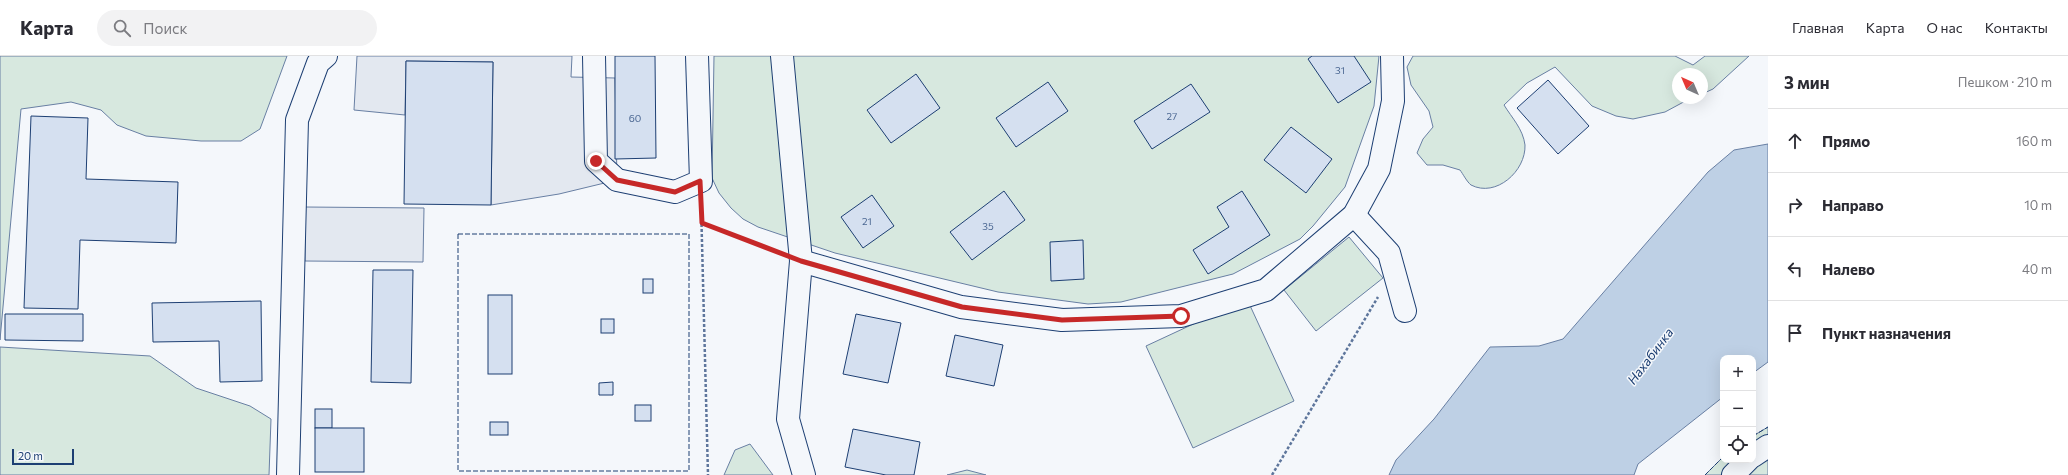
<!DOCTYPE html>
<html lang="ru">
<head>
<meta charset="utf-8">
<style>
	:root { --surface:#fff; --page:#f2f2f3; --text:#2b2b33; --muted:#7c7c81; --line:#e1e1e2 }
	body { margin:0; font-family:Commissioner,sans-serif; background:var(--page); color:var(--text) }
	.controls { position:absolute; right:12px; bottom:12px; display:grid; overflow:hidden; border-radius:8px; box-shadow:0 4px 16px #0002 }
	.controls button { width:36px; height:36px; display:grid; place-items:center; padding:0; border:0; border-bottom:1px solid var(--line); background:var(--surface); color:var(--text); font:20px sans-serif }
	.compass { position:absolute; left:1672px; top:12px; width:36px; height:36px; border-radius:50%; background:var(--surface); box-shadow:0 4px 16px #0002; rotate:316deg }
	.scale { position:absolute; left:12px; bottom:10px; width:62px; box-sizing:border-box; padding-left:4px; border:2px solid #1d3f73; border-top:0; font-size:11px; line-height:14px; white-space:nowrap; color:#1d3f73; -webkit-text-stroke:3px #f4f7fb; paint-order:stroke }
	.stop { position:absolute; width:12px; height:12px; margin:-9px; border:3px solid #c62828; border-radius:50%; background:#fff }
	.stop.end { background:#c62828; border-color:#fff; box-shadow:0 1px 4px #0008 }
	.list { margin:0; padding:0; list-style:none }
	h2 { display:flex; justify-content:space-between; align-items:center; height:52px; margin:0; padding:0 16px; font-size:17px }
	h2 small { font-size:13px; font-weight:400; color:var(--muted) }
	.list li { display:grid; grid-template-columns:26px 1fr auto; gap:12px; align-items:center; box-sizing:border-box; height:64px; padding:0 16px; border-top:1px solid var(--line) }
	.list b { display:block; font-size:15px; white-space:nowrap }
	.list em { font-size:13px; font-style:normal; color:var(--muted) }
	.icon { flex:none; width:22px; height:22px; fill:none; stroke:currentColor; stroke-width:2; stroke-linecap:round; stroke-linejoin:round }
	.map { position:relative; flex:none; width:1768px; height:419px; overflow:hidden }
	header { display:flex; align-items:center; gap:24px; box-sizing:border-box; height:56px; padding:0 20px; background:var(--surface); border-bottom:1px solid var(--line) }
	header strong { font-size:19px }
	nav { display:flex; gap:22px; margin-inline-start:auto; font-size:14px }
	.search { width:280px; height:36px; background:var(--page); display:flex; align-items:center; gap:10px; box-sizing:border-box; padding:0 14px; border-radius:22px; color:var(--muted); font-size:15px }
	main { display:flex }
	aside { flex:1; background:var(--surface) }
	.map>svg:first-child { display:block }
</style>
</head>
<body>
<header>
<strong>Карта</strong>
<div class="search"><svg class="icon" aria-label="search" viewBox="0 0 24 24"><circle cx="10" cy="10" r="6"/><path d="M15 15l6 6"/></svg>Поиск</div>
<nav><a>Главная</a><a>Карта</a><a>О нас</a><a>Контакты</a></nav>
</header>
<main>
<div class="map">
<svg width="1768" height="419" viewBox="0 0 1768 419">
	<rect width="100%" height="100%" fill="#f4f7fb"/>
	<g fill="#d7e8df" stroke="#687fa3">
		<path d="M0 0H287L260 73 241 85H201L146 80 117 69 101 54 71 46 21 53 0 284Z"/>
		<path d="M714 0H1379L1374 50 1345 131 1313 170 1300 183 1233 218 1121 246 1088 248 998 236 835 197 758 171 743 163 731 152 719 137 712 122Z"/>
		<path d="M1413 0H1675L1693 9 1705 0H1749L1713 33 1702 38V18H1678V42H1691L1665 56 1633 63 1616 60 1592 50 1555 11 1527 27 1504 49C1512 62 1523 73 1525 89 1526 115 1496 142 1471 129 1467 126 1463 118 1460 114L1443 109H1427L1417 97 1423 83 1433 71 1429 55 1411 29 1407 11Z"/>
		<path d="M1349 181 1383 222 1316 275 1284 234Z"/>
		<path d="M1247 243 1294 345 1193 392 1146 290Z"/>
		<path d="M0 291 150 300 196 332 250 350 271 363 269 419H0Z"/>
		<path d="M1768 371V419H1705L1723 401V404H1753V380Z"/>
		<path d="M750 388 773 419H724L735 394Z"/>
		<path d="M967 414 986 419H947Z"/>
	</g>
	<g fill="#e3e8f0" stroke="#687fa3">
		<path d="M357 0H572L571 21 615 22 617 124 559 138 491 149 493 6 406 5 405 59 354 54Z"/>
		<path d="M305 151 424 152 423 206 305 205Z"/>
	</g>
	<path fill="#bed0e5" stroke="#687fa3" d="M1768 88V306L1753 317V302H1723V341L1638 408 1634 419H1389L1396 404 1434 363 1490 291 1539 290 1563 283 1708 116 1734 94Z"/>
	<g fill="#d5e0f0" stroke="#1d3f73">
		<path d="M615 0H655L656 102 615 103Z"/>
		<path d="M1312 0H1354L1371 26 1338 47 1308 3Z"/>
		<path d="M406 5 493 6 491 149 404 148Z"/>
		<path d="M916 18 940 52 891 87 867 54Z"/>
		<path d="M1548 24 1589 70 1558 98 1517 52Z"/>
		<path d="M1048 26 1068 55 1016 91 996 62Z"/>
		<path d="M1191 28 1210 56 1152 93 1134 65Z"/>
		<path d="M31 60 88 62 86 123 178 126 176 187 80 184 78 253 24 252Z"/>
		<path d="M1291 71 1332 103 1306 137 1264 104Z"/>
		<path d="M1004 135 1025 164 972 204 950 176Z"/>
		<path d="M1242 135 1270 179 1208 218 1193 194 1229 171 1217 151Z"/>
		<path d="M872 139 894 170 863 192 841 161Z"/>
		<path d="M1083 184 1084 223 1051 225 1050 186Z"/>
		<path d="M373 214H413L411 327 371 326Z"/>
		<rect x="643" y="223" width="10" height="14"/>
		<rect x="488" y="239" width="24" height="79"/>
		<path d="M261 245 262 325 220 326 219 285 153 286 152 247Z"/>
		<path d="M5 258H83V285L5 284Z"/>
		<path d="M856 258 901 267 888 327 843 318Z"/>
		<rect x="601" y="263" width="13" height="14"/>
		<path d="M955 279 1003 289 994 330 946 320Z"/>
		<path d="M613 326V339H599V327Z"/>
		<rect x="635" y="349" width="16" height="16"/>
		<rect x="315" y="353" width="17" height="19"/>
		<rect x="490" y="366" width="18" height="13"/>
		<rect x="315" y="372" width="49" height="44"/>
		<path d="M853 373 920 386 914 419H886L845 411Z"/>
	</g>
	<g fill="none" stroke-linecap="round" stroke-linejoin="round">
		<defs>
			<g id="minor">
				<path d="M594 0 596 105 617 124 675 136 701 125 697 0"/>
				<path d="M782 0 801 205 788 363 804 419"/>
				<path d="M1354 159 1389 197 1405 255"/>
				<path d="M801 205 961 251 1062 264 1181 260 1266 234 1354 159 1379 113 1393 45 1392 0"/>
				<path d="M1753 400 1768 390"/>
				<path d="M288 419 297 64 318 7 326 0"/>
				<path d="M1733 419 1748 404"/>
			</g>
		</defs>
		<use href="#minor" stroke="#1d3f73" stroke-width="24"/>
		<g stroke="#5e769c" stroke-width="2.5" stroke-dasharray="3 2" stroke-linecap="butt">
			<path d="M701 148 708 419"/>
			<path d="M702 167 780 197"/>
			<path d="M1272 419 1378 241"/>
		</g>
		<use href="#minor" stroke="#f4f7fb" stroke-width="22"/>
		<g stroke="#1d3f73" stroke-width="1" stroke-dasharray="5 2" stroke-linecap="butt">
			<rect x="458" y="178" width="231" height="237"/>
			<path d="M1753 380 1768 371"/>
			<path d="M1705 419 1723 401"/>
		</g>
	</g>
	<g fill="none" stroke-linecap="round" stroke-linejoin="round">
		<path stroke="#c62828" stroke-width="5" d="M596 105 617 124 675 136 700 125 702 167 801 205 962 251 1062 264 1181 260"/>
	</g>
	<g text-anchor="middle" stroke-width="3" stroke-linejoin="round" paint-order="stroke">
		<g font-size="10" fill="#4b6792">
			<text x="1340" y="18">31</text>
			<text x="1172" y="64">27</text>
			<text x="635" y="66">60</text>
			<text x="867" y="169">21</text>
			<text x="988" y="174">35</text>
		</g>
		<g font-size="13" font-style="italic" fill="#1d3f73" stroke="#f4f7fb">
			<text transform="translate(1650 300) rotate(-53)" y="5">Нахабинка</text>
		</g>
	</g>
</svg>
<div class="controls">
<button>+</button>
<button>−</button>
<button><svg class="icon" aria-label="locate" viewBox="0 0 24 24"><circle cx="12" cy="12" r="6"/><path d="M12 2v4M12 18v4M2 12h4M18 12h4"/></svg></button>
</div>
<svg class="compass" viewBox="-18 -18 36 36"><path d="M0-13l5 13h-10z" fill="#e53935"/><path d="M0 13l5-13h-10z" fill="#7c7c81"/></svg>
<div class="scale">20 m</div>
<div class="stop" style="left:1181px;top:260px"></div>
<div class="stop end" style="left:596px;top:105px"></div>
</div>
<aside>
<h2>3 мин<small>Пешком · 210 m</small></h2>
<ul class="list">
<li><svg class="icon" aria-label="ahead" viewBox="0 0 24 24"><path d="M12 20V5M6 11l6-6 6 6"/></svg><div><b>Прямо</b></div><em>160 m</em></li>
<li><svg class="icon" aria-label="right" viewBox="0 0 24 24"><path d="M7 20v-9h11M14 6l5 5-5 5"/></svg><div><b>Направо</b></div><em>10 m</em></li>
<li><svg class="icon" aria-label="left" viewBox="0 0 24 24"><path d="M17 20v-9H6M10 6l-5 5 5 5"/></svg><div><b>Налево</b></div><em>40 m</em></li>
<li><svg class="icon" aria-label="arrive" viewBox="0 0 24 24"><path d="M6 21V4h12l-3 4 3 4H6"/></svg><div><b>Пункт назначения</b></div></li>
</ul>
</aside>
</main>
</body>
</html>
